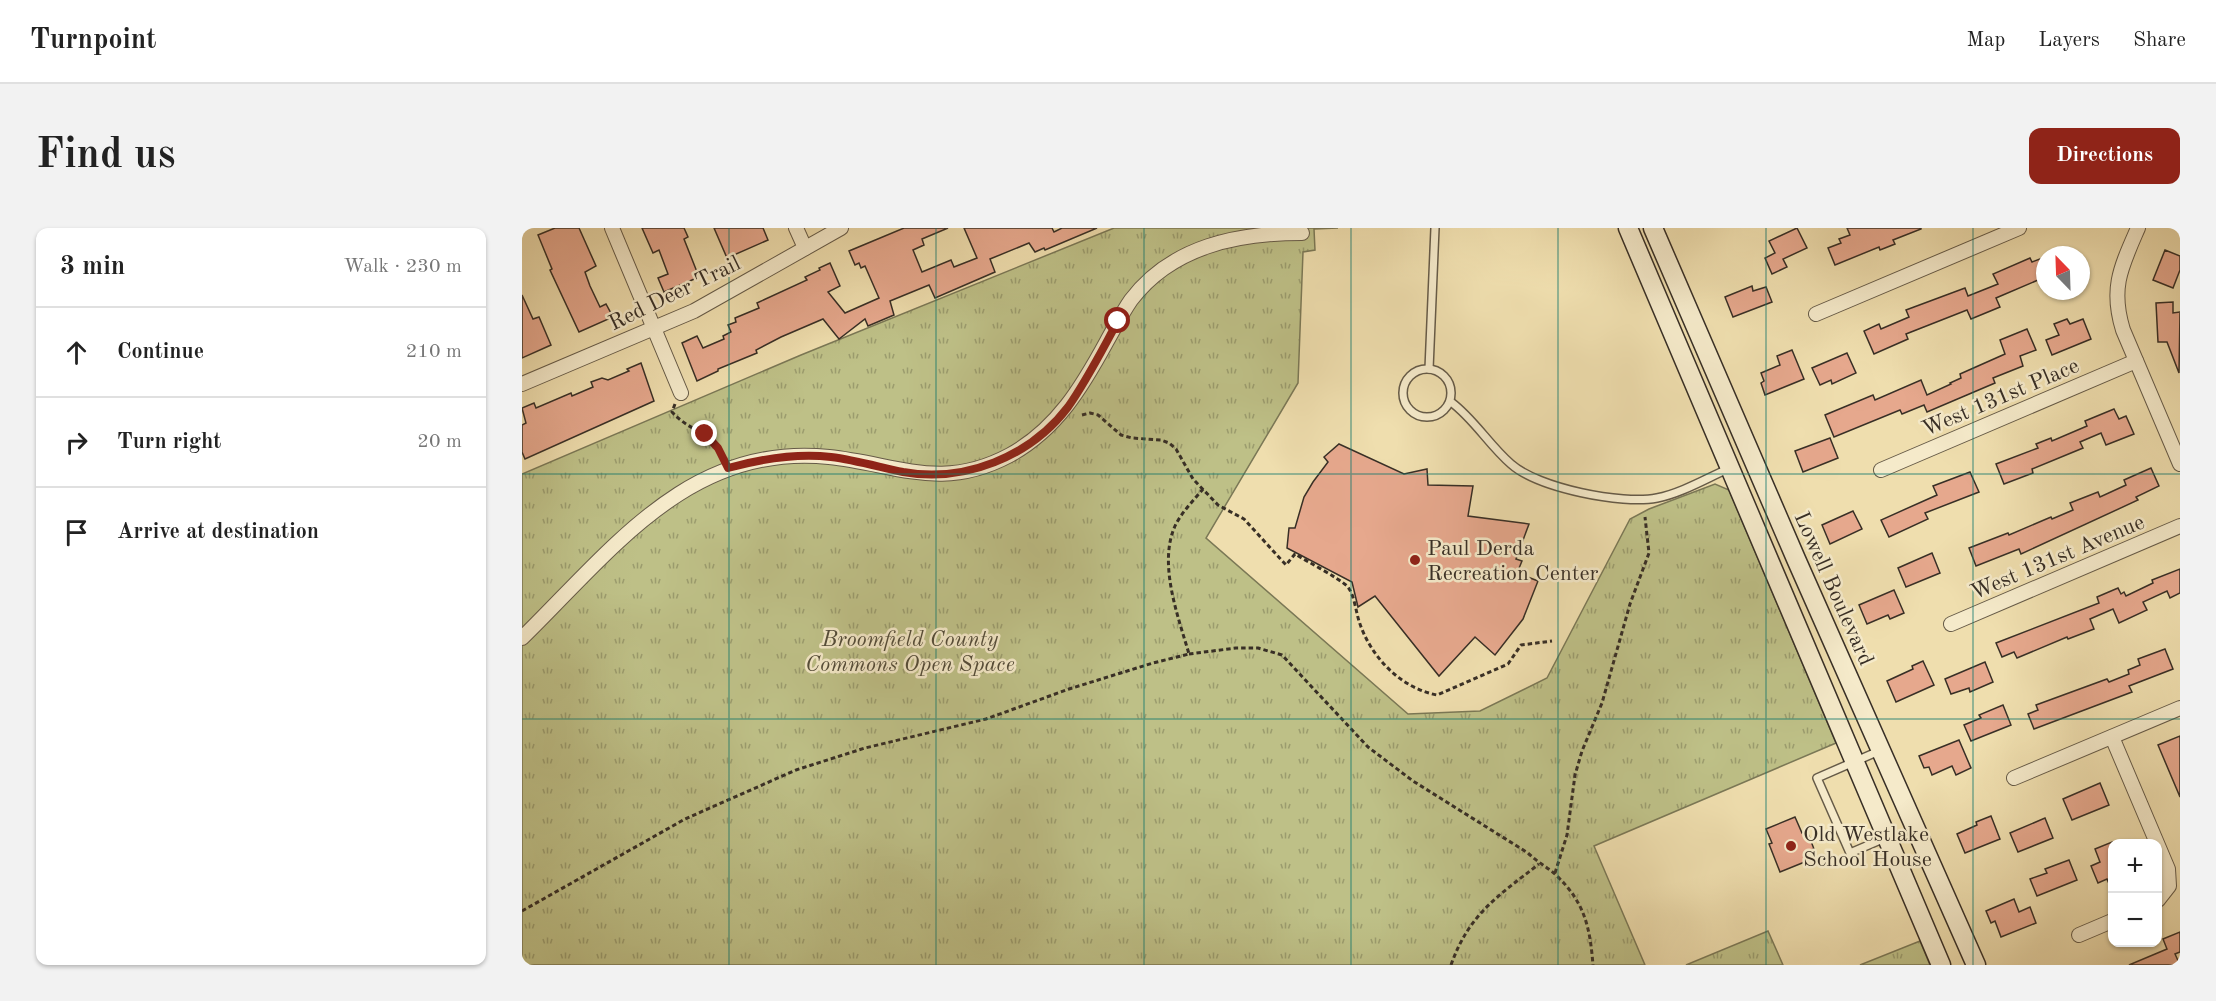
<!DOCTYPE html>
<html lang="en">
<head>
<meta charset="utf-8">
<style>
	:root { --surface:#fff; --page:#f2f2f2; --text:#222; --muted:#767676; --line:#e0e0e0; --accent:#8f2418 }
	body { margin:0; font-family:"Old Standard TT",serif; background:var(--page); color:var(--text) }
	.controls { position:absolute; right:18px; bottom:18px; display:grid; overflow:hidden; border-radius:12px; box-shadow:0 2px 4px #0004 }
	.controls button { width:54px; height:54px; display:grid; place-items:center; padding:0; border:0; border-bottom:2px solid var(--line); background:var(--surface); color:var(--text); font:30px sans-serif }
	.compass { position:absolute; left:1514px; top:18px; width:54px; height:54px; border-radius:50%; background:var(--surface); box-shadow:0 2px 4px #0004; rotate:337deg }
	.stop { position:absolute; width:18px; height:18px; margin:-14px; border:4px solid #8f2418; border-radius:50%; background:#fff }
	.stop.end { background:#8f2418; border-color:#fff; box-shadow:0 2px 6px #0008 }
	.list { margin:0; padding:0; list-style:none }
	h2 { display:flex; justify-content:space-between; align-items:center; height:78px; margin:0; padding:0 24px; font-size:26px }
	h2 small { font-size:20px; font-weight:400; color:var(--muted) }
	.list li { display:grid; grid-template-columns:39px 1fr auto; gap:18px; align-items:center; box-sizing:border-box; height:90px; padding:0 24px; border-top:2px solid var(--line) }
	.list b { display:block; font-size:22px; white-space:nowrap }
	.list em { font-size:20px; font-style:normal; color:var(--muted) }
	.icon { flex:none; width:33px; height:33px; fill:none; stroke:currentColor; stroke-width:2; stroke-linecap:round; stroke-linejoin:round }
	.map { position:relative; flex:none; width:1658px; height:737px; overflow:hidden; border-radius:12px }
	header { display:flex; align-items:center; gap:36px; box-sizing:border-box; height:84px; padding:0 30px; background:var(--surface); border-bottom:2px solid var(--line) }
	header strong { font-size:28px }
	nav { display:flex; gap:33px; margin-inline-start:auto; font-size:21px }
	.intro { display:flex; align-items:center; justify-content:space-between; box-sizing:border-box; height:144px; padding:0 36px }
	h1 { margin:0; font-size:42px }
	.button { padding:15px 27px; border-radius:12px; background:var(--accent); color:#fff; font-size:21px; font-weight:700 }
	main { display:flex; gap:36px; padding:0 36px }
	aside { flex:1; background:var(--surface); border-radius:12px; box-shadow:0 2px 4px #0004 }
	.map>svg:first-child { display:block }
</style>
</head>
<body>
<header>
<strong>Turnpoint</strong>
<nav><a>Map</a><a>Layers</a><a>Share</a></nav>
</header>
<div class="intro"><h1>Find us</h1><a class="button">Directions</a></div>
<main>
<aside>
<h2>3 min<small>Walk · 230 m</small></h2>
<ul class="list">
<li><svg class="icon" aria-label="ahead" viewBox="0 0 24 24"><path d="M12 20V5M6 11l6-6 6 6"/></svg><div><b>Continue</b></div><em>210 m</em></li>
<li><svg class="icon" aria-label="right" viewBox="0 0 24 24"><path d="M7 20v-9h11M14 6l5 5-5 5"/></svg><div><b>Turn right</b></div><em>20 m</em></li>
<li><svg class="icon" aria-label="arrive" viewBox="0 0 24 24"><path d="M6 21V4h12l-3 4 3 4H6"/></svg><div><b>Arrive at destination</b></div></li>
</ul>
</aside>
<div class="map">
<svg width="1658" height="737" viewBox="0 0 1658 737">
	<defs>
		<pattern id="park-tufts" width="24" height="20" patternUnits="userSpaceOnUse" patternTransform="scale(1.5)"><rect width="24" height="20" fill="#bec087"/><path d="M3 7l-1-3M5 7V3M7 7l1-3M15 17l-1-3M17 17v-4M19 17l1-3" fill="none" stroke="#9b9c6e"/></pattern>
	</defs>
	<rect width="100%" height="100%" fill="#efdeae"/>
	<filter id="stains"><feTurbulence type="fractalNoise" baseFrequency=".00333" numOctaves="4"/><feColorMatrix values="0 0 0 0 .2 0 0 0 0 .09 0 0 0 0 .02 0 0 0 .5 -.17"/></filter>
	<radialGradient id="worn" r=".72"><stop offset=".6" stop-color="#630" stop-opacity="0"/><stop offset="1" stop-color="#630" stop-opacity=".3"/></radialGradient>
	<g fill="url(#park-tufts)" stroke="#7b7856" stroke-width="1.5">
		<path d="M592 0H816L792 1 793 22 781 24 776 155 684 310 886 486 958 483 1025 450 1108 291 1127 281 1193 256 1207 262 1314 515 1072 618 1123 737H0V246L279 127Z"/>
		<path d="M1246 703 1261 737H1164Z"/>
		<path d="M1398 713 1408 737H1338Z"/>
	</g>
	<g fill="#e6a88d" stroke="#382f26" stroke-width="1.5">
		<path d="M33 0H57L74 38 63 44 68 58 78 79 84 76 91 89 57 104 28 42 30 41 16 7Z"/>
		<path d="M120 0H162L166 9 162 11 177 49 142 64 136 50 146 46 137 22 131 25Z"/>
		<path d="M192 0H241L246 12 205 30Z"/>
		<path d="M382 0H426L400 11 402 17 391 22 400 44 429 32 432 39 455 30 442 0H530L532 4 540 0H575L523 22 522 20 513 24 507 15 468 31 473 44 413 70 407 57 368 73 372 87 346 98 343 91 317 111 301 91 259 109 234 122 235 125 196 141V143L175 153 160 115 175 108 181 120 202 111 201 108 209 104 206 97 214 94 213 90 237 80 235 75 285 52 283 49 298 42 297 40 308 35 318 58 306 64 323 85 357 70 343 38 339 40 337 35 333 37 327 23Z"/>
		<path d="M1275 0 1285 20 1261 31 1265 39 1250 46 1243 30 1253 25 1247 13Z"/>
		<path d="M1325 0H1399V1L1371 12 1373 16 1358 22 1357 19 1313 37 1306 20 1319 15 1317 11 1328 7Z"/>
		<path d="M1643 22 1658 28V42L1651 60 1631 52Z"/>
		<path d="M1523 29V49L1474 70 1478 79 1449 91 1445 82 1384 106 1386 111 1352 126 1342 103 1357 96 1359 101 1387 89 1384 82 1443 60 1446 68 1476 56 1471 46 1508 30 1510 34Z"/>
		<path d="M1230 58 1231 63 1244 59 1250 74 1211 89 1203 69Z"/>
		<path d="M0 67 11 91 17 89 29 117 0 130Z"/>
		<path d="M1651 74V85L1658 84 1657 145 1645 114H1636L1634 75Z"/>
		<path d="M1545 91 1548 96 1561 91 1569 111 1530 127 1524 112 1537 107 1532 96Z"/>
		<path d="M1505 101 1514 122 1498 128 1501 138 1471 150 1473 155 1405 184 1402 177 1380 186 1378 182 1312 209 1303 187 1351 167 1353 172 1399 152 1405 167 1429 156 1428 155 1439 150 1438 146 1483 126 1478 112Z"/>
		<path d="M1270 122 1282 151 1243 167 1239 155 1242 153 1239 145 1258 137 1255 128Z"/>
		<path d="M1325 125 1334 145 1310 156 1309 152 1298 157 1290 140Z"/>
		<path d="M119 135 132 173 3 231 0 224V197L4 195 0 180 12 175 14 180 49 165 50 168 71 159 69 154 80 150 86 152 107 143 105 141Z"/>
		<path d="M1592 181 1597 191 1604 188 1612 206 1584 217 1579 205 1558 214 1561 220 1510 241 1511 245 1482 256 1474 236 1516 220 1514 216 1529 210 1530 213 1565 198 1563 193Z"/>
		<path d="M1308 210 1316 230 1281 244 1273 223Z"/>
		<path d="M817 216 882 246 905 241 906 257 951 258 946 288 1007 296 994 331 1000 333 995 345 1016 353 1001 391 973 427 953 409 917 448 853 368 836 379 830 354 765 320 767 300H773L782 269 791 254 806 234 802 229Z"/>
		<path d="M1629 240 1637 258 1614 269 1616 272 1499 326 1497 321 1454 338 1447 320 1486 305 1487 307 1529 289 1530 291 1551 282 1548 275 1576 264 1578 269 1604 257 1602 252Z"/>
		<path d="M1448 244 1457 264 1403 285 1406 291 1367 309 1359 292 1415 267 1411 258Z"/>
		<path d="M1331 283 1340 301 1308 316 1300 297Z"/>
		<path d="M1410 325 1418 345 1384 359 1376 340Z"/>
		<path d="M1658 341V365L1648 370 1645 363 1621 374 1625 382 1597 395 1591 381 1568 391 1572 401 1546 411 1545 409 1495 430 1492 424 1480 429 1474 415 1577 375 1575 369 1596 360 1599 366 1602 364 1604 368 1631 355 1630 352Z"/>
		<path d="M1372 362 1382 385 1368 391 1366 387 1345 396 1337 377Z"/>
		<path d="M1643 421 1651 441 1607 458 1610 464 1512 501 1506 486 1516 482 1514 477 1585 451 1587 454 1607 446 1606 442 1618 437 1616 431Z"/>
		<path d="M1401 433 1412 457 1374 474 1365 453 1391 441 1390 438Z"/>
		<path d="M1463 434 1471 454 1448 464 1447 460 1429 466 1423 451Z"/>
		<path d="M1481 477 1489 497 1449 513 1442 497 1459 490 1457 487Z"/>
		<path d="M1658 508V569L1636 517Z"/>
		<path d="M1437 512 1449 540 1434 547 1430 538 1410 547 1407 539 1402 540 1397 528Z"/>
		<path d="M1578 555 1587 577 1550 592 1541 571Z"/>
		<path d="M1469 588 1478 611 1443 625 1435 606 1455 597 1454 594Z"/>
		<path d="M1273 589 1280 605 1285 603 1292 621 1287 623 1290 631 1258 644 1247 616 1250 615 1244 601Z"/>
		<path d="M1523 590 1531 610 1496 624 1488 605Z"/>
		<path d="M1590 614V663L1585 651 1576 655 1569 638 1578 634 1573 621Z"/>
		<path d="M1547 632 1555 652 1515 668 1508 651 1525 645 1523 641Z"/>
		<path d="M1492 671 1497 684 1508 679 1514 695 1479 709 1473 693 1469 695 1464 683Z"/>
		<path d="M1658 704V724L1653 726 1658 737H1607L1645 721 1641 711Z"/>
	</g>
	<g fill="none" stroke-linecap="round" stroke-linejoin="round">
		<defs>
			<g id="service">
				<path d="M907 141 913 0"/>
				<circle cx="905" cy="165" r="24"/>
				<path d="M929 174C952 191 967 217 989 236 1016 260 1100 277 1135 270 1160 265 1185 250 1208 240"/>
				<path d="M1357 523 1295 550 1328 625 1363 610"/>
			</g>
			<g id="minor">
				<path d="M90 0 159 165"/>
				<path d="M274 0 283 20"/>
				<path d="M1616 0C1599 39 1588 60 1601 102L1658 236"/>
				<path d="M1294 86 1497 0"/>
				<path d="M0 156 172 83 319 0"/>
				<path d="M1359 242 1614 133"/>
				<path d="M1429 396 1658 298"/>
				<path d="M0 410C89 323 168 214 307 229 375 236 419 264 488 227 535 201 560 159 585 113 593 99 600 85 609 72 650 18 716 5 780 5"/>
				<path d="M1590 509 1646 641 1647 658 1636 672"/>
				<path d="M1492 550 1658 480"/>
				<path d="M1557 707 1590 693"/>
			</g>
			<g id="secondary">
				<path d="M1106 0 1419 737"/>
				<path d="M1131 0 1274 331 1454 737"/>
			</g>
		</defs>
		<use href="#service" stroke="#665b48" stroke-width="10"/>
		<use href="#minor" stroke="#665b48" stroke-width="16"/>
		<use href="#secondary" stroke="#382f26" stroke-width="21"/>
		<g stroke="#382f26" stroke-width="3" stroke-dasharray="4.5 3" stroke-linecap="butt">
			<path d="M153 176 150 184C168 204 189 203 202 231"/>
			<path d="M560 187 568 185 576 187 599 207 610 210 639 212 647 215 654 221 671 251 696 277 722 291 764 337 773 326C786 334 815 349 825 358 832 365 834 384 837 393 848 428 878 460 915 467L986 436 999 417 1030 413"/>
			<path d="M667 426 714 420H736L760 427 846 519 891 553 1006 625C1016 635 1026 639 1035 648 1063 675 1068 700 1071 737"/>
			<path d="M1033 645 1045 607 1053 547 1060 523 1080 475 1108 376 1127 325 1123 289"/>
			<path d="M0 683 163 591 274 542 343 520 464 491 547 461 631 435 667 426C656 388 636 336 653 298 659 285 672 272 681 261"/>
			<path d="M929 737C947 686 976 668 1017 636"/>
		</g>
		<use href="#service" stroke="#f5eaca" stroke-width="7"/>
		<use href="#minor" stroke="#f5eaca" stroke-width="14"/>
		<use href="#secondary" stroke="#f5eaca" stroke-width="18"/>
	</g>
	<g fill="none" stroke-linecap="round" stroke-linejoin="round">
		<path stroke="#8f2418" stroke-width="8" d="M183 206 196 220 206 240C239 231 275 225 309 229 333 232 357 239 381 244 442 255 508 229 546 179 565 152 580 122 596 93"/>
	</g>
	<path fill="none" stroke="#0f766e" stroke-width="1.5" stroke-opacity="0.55" d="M207 0V737M414 0V737M622 0V737M829 0V737M1036 0V737M1244 0V737M1451 0V737M0 246H1658M0 491H1658"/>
	<g fill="#8f2418" stroke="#f5eaca" stroke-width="2">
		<circle cx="893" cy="332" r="6"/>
		<circle cx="1269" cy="618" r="6"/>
	</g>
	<g text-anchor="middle" stroke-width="5" stroke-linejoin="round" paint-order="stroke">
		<g font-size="22" fill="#382f26" stroke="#f5eaca">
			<text transform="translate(152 64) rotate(-26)" y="8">Red Deer Trail</text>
			<text transform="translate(1478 168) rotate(-23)" y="8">West 131st Place</text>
			<text transform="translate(1535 328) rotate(-23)" y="8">West 131st Avenue</text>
			<text transform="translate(1313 360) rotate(66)" y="8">Lowell Boulevard</text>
		</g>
		<g font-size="22" fill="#382f26" stroke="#f5eaca" text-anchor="start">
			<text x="905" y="327">Paul Derda<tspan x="905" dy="25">Recreation Center</tspan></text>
			<text x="1281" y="613">Old Westlake<tspan x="1281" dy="25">School House</tspan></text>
		</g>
		<g font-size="22" font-style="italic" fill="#534c39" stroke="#f5eaca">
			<text x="388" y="418">Broomfield County<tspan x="388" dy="25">Commons Open Space</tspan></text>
		</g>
	</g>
	<rect width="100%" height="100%" filter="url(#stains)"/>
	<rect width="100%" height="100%" fill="url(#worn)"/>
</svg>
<div class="controls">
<button>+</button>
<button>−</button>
</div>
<svg class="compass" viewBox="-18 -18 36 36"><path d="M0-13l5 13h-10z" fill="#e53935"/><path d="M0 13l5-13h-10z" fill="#767676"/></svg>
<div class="stop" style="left:596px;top:93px"></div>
<div class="stop end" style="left:183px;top:206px"></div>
</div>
</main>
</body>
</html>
